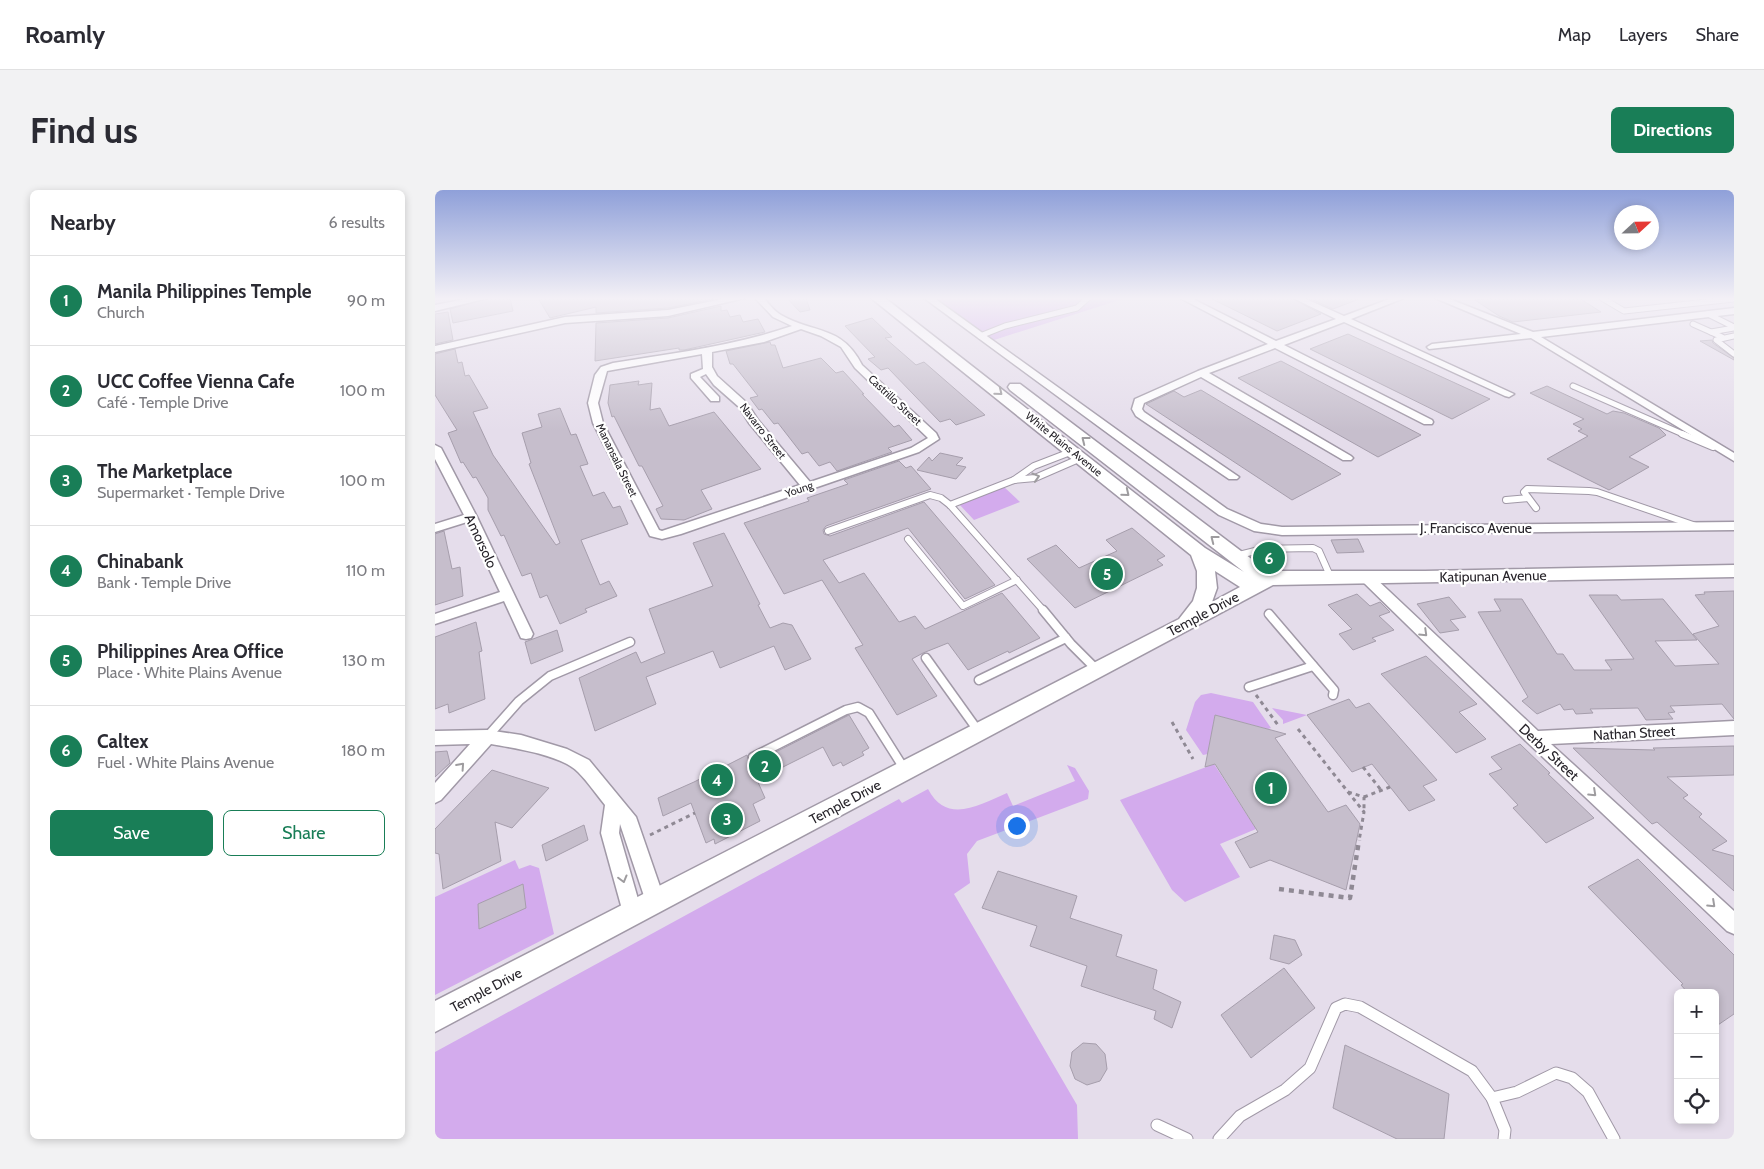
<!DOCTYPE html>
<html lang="en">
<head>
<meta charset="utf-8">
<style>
	:root { --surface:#fff; --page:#f2f2f3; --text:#2b2b33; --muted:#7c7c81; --line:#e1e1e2; --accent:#197e57 }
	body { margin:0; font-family:Cabin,sans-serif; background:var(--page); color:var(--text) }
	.controls { position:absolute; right:15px; bottom:15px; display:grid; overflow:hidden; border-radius:8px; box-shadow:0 2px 8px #0003 }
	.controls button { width:45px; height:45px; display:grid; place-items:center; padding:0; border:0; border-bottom:1px solid var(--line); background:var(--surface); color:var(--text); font:25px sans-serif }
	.compass { position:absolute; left:1179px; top:15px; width:45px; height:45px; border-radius:50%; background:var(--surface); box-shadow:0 2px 8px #0003; rotate:68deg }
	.you { position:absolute; left:581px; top:635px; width:18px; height:18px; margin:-12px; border:4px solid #fff; border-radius:50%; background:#1a73e8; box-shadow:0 0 0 8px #1a73e833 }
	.badge { display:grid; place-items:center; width:32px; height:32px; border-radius:50%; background:var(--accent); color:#fff; font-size:16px; font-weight:700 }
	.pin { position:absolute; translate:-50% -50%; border:2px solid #fff; box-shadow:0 1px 5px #0006 }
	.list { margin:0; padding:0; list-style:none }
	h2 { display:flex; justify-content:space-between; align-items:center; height:65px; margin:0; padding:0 20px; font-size:21px }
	h2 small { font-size:16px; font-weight:400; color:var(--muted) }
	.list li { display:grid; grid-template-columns:32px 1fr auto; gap:15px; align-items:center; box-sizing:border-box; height:90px; padding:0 20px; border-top:1px solid var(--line) }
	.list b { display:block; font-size:19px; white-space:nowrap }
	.list p { margin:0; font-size:16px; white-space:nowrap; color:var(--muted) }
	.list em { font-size:16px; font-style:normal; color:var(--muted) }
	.actions { display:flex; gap:10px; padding:15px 20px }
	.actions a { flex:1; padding:11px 0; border:1px solid var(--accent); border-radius:8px; text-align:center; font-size:18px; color:var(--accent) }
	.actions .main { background:var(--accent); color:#fff }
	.icon { flex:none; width:28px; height:28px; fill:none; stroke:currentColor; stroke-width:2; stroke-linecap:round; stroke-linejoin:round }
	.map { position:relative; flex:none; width:1299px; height:949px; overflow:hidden; border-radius:8px }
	header { display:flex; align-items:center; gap:30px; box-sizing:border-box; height:70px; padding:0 25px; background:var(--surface); border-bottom:1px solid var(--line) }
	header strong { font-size:24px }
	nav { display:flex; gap:28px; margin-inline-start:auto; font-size:18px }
	.intro { display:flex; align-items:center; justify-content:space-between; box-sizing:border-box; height:120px; padding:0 30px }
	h1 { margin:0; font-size:35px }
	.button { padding:12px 22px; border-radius:8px; background:var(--accent); color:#fff; font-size:18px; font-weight:700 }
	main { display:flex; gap:30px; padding:0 30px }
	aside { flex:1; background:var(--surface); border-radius:8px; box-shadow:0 2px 8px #0003 }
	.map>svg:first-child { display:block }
</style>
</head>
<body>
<header>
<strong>Roamly</strong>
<nav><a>Map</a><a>Layers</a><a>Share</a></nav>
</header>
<div class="intro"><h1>Find us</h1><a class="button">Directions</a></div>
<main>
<aside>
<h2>Nearby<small>6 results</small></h2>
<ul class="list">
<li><span class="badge">1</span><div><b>Manila Philippines Temple</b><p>Church</p></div><em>90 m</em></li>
<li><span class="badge">2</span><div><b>UCC Coffee Vienna Cafe</b><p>Café · Temple Drive</p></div><em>100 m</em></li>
<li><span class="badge">3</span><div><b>The Marketplace</b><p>Supermarket · Temple Drive</p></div><em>100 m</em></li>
<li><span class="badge">4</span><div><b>Chinabank</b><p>Bank · Temple Drive</p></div><em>110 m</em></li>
<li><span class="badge">5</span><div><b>Philippines Area Office</b><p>Place · White Plains Avenue</p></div><em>130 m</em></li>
<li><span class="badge">6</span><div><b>Caltex</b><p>Fuel · White Plains Avenue</p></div><em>180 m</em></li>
</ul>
<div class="actions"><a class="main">Save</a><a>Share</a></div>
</aside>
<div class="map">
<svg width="1299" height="949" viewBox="0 0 1299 949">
	<rect width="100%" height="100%" fill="#e5ddeb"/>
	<g fill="#d3abed">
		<path d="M501 108H691L559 150Z"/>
		<path d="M568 296 585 312 539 330 523 313Z"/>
		<path d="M776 503 818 512 836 538 833 539 780 525 773 564 768 565 751 540 760 512 766 505Z"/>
		<path d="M837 518 872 525 848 534V530Z"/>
		<path d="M779 574 821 639 785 654 805 687 750 712 737 700 685 610Z"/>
		<path d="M632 575 640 578 654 601 653 609 542 651 532 664 535 693 519 704 642 915 643 949H0V862L464 609 467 613 493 599C512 635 544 615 572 603L578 616 640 591Z"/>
		<path d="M80 670 84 679 95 675 104 678 119 744 0 805V707Z"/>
	</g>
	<g fill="#c6becc" stroke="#a69eac">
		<path d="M55 108H75L78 121 18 133 15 119Z"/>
		<path d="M103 108H283L233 118 161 123V117L115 128Z"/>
		<path d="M352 108H371L375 120 365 122Z"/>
		<path d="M775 108H856L886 124 842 141Z"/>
		<path d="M874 108H924V109L898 119Z"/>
		<path d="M1058 108H1144L1166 122 1078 132 1064 126 1040 110Z"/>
		<path d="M286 116V121L292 120 295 127 305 125 308 132 323 129 330 142 249 160H244V158L160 171 161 133 233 128Z"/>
		<path d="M13 122 18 150 0 154V124Z"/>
		<path d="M437 128 457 147 450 148 481 175 489 172 550 225 521 235 515 229 505 232 453 178 446 180 433 169 440 167 410 136Z"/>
		<path d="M913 144 1055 209 1017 229 875 159Z"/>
		<path d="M1277 150 1278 153 1299 168V170L1265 151Z"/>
		<path d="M335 152 336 155H340L348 178 386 168 401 183 408 181 429 204H427L459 237 464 235 477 250 453 258 457 262 402 281 395 272 384 276 373 262 367 264 343 233 339 234 327 219 324 220 315 208 323 206 298 174H295L291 161Z"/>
		<path d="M20 159 23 173 27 172 30 186 34 185 53 218 38 222 58 265 121 355 125 353 94 274 96 273 87 243 107 237 103 224 125 218 136 245 141 244 153 274 145 276 158 306 169 302 178 318 185 316 193 334 146 350 165 395 174 391 182 406 150 419 152 422 125 434 112 405 105 408 96 383 87 386 69 345 66 346 53 320V308L41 287 38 288 28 272 26 273 13 243 22 240 0 205V164Z"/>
		<path d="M846 171 986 245 943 267 803 188Z"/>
		<path d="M204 191 203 195 217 193 215 220 225 218 234 236 279 222 326 279 266 300 277 319 249 330 226 329 221 319 228 316 207 276H204L179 226 177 227 173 213 175 195Z"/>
		<path d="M1112 196 1172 224 1178 221 1189 223 1224 238 1231 245 1194 267 1214 277 1174 300 1112 269 1153 246 1143 241 1147 239 1138 234 1149 229 1095 203Z"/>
		<path d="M766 200 906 284 857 310 711 214 739 201 749 207Z"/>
		<path d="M505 263 528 268 521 275 531 277 521 289 482 280 494 267 497 271Z"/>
		<path d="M464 271 471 278 476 276 496 299 391 336 388 340 389 344 395 346 489 312 560 395 530 409 473 338 388 370 404 393 429 383 464 432 480 426 490 439 567 403 605 448 574 463 573 461 533 480 513 453 488 463 477 469 502 506 462 525 420 458 428 455 387 390 349 404 309 333 374 311 372 308 413 294 409 290Z"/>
		<path d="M697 338 730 366 722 370 728 375 640 418 592 369 621 355 644 378 682 361 671 350Z"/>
		<path d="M9 341 17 379 25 377 28 406 0 415V344Z"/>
		<path d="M289 343 325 414 323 415 335 438 348 433 357 435 376 469 350 480 339 456 285 478 278 461 211 487 221 514 160 541 144 488 201 462 206 473 230 463 214 419 278 396 258 353Z"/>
		<path d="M923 349 929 362 902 363 896 350Z"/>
		<path d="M1299 401V529L1287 514 1235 516 1240 522 1233 523 1238 529 1211 530 1203 518 1155 519 1158 523 1141 524 1138 519 1129 520 1125 514 1102 524 1087 511 1093 507 1043 422 1066 421 1059 409H1087L1122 464H1128L1139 480H1177L1170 470 1199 469 1154 405H1182L1186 410 1228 409 1262 450 1220 451 1240 476 1284 474 1258 444 1284 436 1260 405 1270 404 1269 402Z"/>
		<path d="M922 404 935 416 945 412 955 422 944 426 959 440 937 448 941 451 918 460 904 444 917 439 893 415Z"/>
		<path d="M1014 407 1031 427 1015 430 1024 440 1005 443 982 414Z"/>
		<path d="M41 432 47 461 44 462 50 509 14 523 13 514 0 519V447Z"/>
		<path d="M122 440 128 461 96 474 90 452Z"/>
		<path d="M991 466 1042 514 1024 522 1051 549 1021 563 946 484Z"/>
		<path d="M914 509 921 518 934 513 1002 590 988 596 1000 610 974 621 937 574 917 582 872 525Z"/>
		<path d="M414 525 434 558 427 562 429 565 408 576 406 572 398 576 388 557 322 590 330 608 318 614 325 631 280 654 279 649 271 653 256 613 228 626 223 608 259 592 312 565 314 572H321Z"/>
		<path d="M780 525 851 544 840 548 893 622 911 615 925 634 911 700 835 670 815 678 800 652 823 642 780 574 770 577Z"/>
		<path d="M1085 554 1115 583 1113 584 1159 628 1111 653 1078 618 1083 615 1054 584 1067 579 1056 567Z"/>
		<path d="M1299 556V585L1232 587 1253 605 1248 608 1267 624 1264 627 1292 651 1277 660 1299 666V701L1222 632 1217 634 1138 558 1220 560 1218 558Z"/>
		<path d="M12 561 15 573 0 587V562Z"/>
		<path d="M57 580 114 598 77 638 60 632 66 671 8 699 4 664 0 663V639Z"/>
		<path d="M149 635 153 650 111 671 107 655Z"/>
		<path d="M1203 669 1299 765V824L1280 837V803H1253L1246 795 1248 794 1153 697Z"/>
		<path d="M563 681 642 706 635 728 687 745 681 766 722 780 718 799 746 812 737 838 719 829 721 821 646 796 652 776 595 756 602 736 547 718Z"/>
		<path d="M88 694 91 718 44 739 43 714Z"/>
		<path d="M839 745 860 750 867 765 854 774 835 769Z"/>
		<path d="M849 778 880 818 816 868 786 825Z"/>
		<path d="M648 853 661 854 670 864 672 879 665 891 652 895 640 889 635 876 637 862Z"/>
		<path d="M910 855 1014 904 1009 949H962L898 918Z"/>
	</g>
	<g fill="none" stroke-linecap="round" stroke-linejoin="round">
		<defs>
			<g id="lane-far3">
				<path d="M1167 108 1189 121 1299 109"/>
				<path d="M1273 124 1299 137"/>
				<path d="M1258 134 1276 142"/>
				<path d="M545 146 570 136 642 118 653 108"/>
				<path d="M1299 146 1281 150 1299 164"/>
				<path d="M1287 147 1276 142 1299 138"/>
				<path d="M1138 196 1250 245"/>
			</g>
			<g id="lane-far2">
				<path d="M1247 244 1278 257"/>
				<path d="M579 290 599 276 638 261"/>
				<path d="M1071 310 1093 308"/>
				<path d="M515 315 579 290 600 288 646 268"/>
				<path d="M1101 318 1089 302 1092 299 1154 301 1162 302 1261 336"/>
				<path d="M393 341 495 305 506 308 515 315 609 421"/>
				<path d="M473 349 528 416 582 390"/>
				<path d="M800 366 828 359 878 358 884 361 896 388"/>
			</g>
			<g id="lane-far1">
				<path d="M608 420 636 454 662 480"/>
				<path d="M834 424 899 500 898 505"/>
				<path d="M491 468 544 542"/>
				<path d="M544 490 631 448"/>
				<path d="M814 497 878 476"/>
				<path d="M52 547 84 511 115 486 195 452"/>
				<path d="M318 567 411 520 423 517 434 523 470 580"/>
			</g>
			<g id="lane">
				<path d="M1057 908 1082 902 1121 883 1137 888 1153 902 1179 949"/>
				<path d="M722 935 752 949"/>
				<path d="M784 949 805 926 850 900 875 878 901 818 910 814 925 817 1037 881 1057 908 1070 940 1069 949"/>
			</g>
			<g id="street">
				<path d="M36 108H53L0 121V115Z"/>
				<path d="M293 108H310L233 126 130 133 0 162V156L130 127 233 120Z"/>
				<path d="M320 108H329C334 114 339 121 346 125 379 144 407 135 427 175L501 243 504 249 484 262 246 344 227 349 215 346 158 233 153 213 160 185 166 177 178 173C238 163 299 156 357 136L338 127ZM366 139 386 146 406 157 420 178 493 248 476 258 375 292 323 230 312 213 282 186 277 177V162L329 152ZM267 164 268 179 256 184V188L276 211H284V207L265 187 271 184 279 195 304 217 314 233 365 295 227 341 224 340 168 233 163 213 172 181Z"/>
				<path d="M489 108H499L792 319 826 334 847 337 1299 332V340L847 345 819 341 784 325Z"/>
				<path d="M745 108H756L841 151 901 129 858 108H869L909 126 957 108H969L916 129 1079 204 1074 207 1070 206 909 132 849 155 997 230 998 232 997 234H989L840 158 774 183 916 266 918 268 916 270H908L766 187 709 213 707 219 709 222 804 287 802 289H794L701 226 697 219 700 209 763 181 833 154Z"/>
				<path d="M1000 108H1012L1098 142 1299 118V124L1106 147 1299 263V271L1096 148 994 159 992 157 997 154 1086 144Z"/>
				<path d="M0 255 6 258 42 327 98 444 96 448 91 449 86 448 69 411 0 434V424L65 402 32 332 0 342V334L29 325 0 269Z"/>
				<path d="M932 383 937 385 1103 541 1299 531V545L1116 554 1299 721V744L1292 741 1093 553 927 391 925 388 927 385Z"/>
				<path d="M52 540 86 545 132 559 154 570 201 627 230 711 227 718 220 720 213 718 185 634 184 643 207 723 204 730 197 733 190 730 166 643 170 615C161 604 153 592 143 582 127 565 78 558 56 554L6 610 0 613V593L35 554 0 555V541Z"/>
			</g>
			<path id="secondary" d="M436 108H450L770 358 809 382 575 200 573 197 575 194H585L835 383 844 381H990L1299 375V387L838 395 0 842V811L744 429 758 411 762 398V381L756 365ZM780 381 805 397 777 412 782 398Z"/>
		</defs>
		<use href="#lane-far3" stroke="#a199a7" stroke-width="7"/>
		<use href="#lane-far2" stroke="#a199a7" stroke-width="8"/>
		<use href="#lane-far1" stroke="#a199a7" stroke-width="11"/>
		<use href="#lane" stroke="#a199a7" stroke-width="13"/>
		<use href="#street" stroke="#a199a7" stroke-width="3"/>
		<use href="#secondary" stroke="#a199a7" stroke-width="3"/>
		<g stroke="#8f8994" stroke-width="3" stroke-dasharray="4 4" stroke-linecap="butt">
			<path d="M821 505 843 535"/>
			<path d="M737 532 758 569"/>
			<path d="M863 539 929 622 924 651"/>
			<path d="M928 577 946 600"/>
			<path d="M913 602 929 607V621"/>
			<path d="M929 607 955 597"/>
			<path d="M215 645 260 623"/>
		</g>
		<path stroke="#8f8994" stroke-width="4.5" stroke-dasharray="5 5" stroke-linecap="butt" d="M844 699 915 708 924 650"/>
		<use href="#lane-far3" stroke="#fff" stroke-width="5"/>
		<use href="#lane-far2" stroke="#fff" stroke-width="6"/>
		<use href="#lane-far1" stroke="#fff" stroke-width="8"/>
		<use href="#lane" stroke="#fff" stroke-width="11"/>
		<use href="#street" fill="#fff" fill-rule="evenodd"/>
		<use href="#secondary" fill="#fff" fill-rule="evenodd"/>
	</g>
	<defs><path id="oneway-chevron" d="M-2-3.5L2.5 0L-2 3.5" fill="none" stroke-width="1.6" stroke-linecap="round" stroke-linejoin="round" transform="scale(1.25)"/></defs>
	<g stroke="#9e9c9f">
		<use href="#oneway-chevron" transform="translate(564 202) rotate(39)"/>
		<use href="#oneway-chevron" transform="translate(650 250) rotate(-142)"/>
		<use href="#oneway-chevron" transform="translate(601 287) rotate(-17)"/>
		<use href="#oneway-chevron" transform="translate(691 303) rotate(39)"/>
		<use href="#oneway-chevron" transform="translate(779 349) rotate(-142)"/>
		<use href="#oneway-chevron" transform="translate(989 443) rotate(44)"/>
		<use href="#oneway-chevron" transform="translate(26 576) rotate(-48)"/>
		<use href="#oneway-chevron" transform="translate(1158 603) rotate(43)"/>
		<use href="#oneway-chevron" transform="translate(188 689) rotate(75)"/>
		<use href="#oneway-chevron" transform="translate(1277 714) rotate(43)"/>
	</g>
	<linearGradient id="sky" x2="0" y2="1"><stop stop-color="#8fa0d9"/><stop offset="0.45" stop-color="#f3f0f6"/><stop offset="1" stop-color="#f3f0f6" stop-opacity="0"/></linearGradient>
	<rect width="1299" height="241" fill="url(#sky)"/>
	<g text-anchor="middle" stroke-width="4.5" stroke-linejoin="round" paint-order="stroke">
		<g font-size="11" fill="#27242a" stroke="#fff">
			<text transform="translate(460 210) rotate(43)" y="4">Castrillo Street</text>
			<text transform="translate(328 241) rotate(52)" y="4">Navarro Street</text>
			<text transform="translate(629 254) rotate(39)" y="4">White Plains Avenue</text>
			<text transform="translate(182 270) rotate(64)" y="4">Manansala Street</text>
			<text transform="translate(364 299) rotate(-19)" y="4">Young</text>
		</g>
		<g font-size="14" fill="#27242a" stroke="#fff">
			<text x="1041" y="343">J. Francisco Avenue</text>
			<text transform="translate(46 351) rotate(65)" y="5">Amorsolo</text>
			<text transform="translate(1058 386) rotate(-1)" y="5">Katipunan Avenue</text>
			<text transform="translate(768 424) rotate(-28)" y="5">Temple Drive</text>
			<text transform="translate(1199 543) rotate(-3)" y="5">Nathan Street</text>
			<text transform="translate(1114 562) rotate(43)" y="5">Derby Street</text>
			<text transform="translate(410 612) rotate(-28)" y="5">Temple Drive</text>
			<text transform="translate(51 800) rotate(-28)" y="5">Temple Drive</text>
		</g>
	</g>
</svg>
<div class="controls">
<button>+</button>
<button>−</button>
<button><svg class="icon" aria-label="locate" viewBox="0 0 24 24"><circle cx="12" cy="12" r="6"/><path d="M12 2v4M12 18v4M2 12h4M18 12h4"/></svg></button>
</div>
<svg class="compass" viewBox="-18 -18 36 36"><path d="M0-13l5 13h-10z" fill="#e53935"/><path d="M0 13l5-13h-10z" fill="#7c7c81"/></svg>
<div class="you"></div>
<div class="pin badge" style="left:836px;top:598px">1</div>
<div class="pin badge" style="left:330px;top:576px">2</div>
<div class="pin badge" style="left:292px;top:629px">3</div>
<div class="pin badge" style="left:282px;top:590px">4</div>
<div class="pin badge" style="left:672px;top:384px">5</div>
<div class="pin badge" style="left:834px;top:368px">6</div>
</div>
</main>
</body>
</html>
